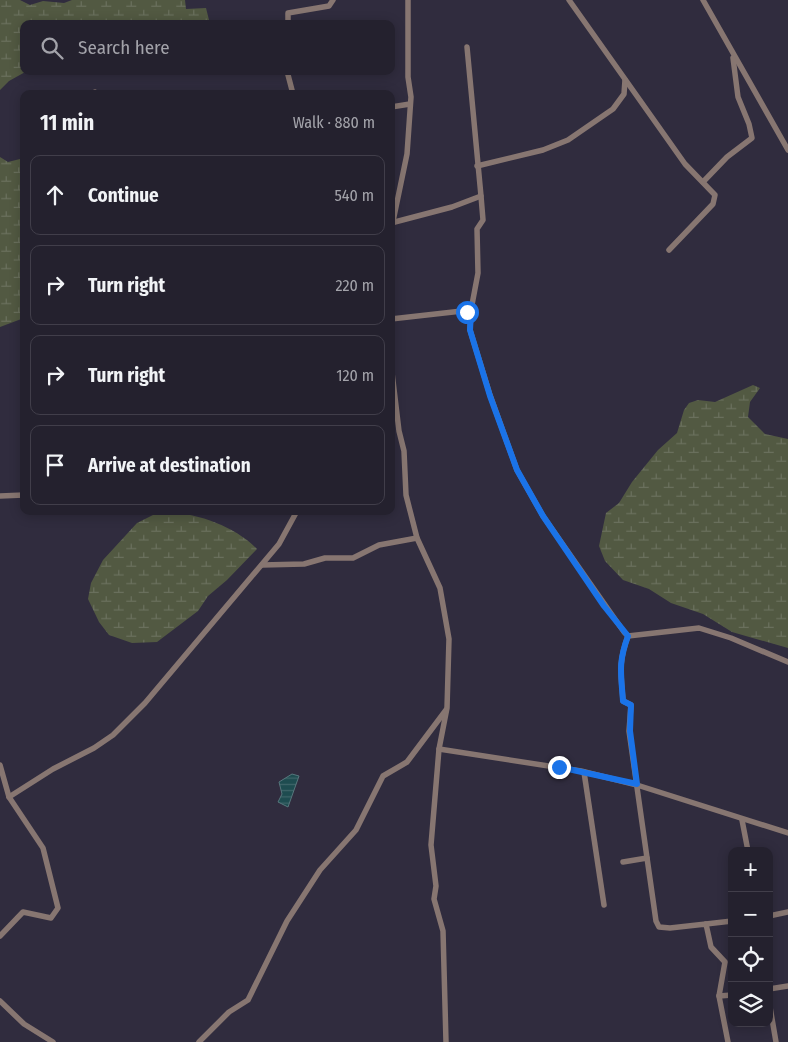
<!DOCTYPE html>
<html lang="en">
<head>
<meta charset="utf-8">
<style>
	:root { --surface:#24212e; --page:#2c2936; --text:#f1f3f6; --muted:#a3a3aa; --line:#413e4a }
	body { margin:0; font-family:"Fira Sans Condensed",sans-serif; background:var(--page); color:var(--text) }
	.controls { position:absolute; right:15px; bottom:15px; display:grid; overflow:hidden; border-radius:10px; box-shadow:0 2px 12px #0003 }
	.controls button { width:45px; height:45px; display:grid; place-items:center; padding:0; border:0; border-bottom:1px solid var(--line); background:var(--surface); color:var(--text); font:25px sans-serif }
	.stop { position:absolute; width:15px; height:15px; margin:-11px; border:4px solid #1a73e8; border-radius:50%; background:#fff }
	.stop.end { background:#1a73e8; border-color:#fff; box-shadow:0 1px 5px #0008 }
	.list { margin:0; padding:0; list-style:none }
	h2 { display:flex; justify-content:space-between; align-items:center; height:65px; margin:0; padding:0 20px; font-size:21px }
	h2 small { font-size:16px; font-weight:400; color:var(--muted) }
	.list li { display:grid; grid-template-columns:32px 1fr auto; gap:15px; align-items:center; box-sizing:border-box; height:80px; margin:0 10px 10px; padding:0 10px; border:1px solid var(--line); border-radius:10px }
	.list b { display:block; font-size:19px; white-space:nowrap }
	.list em { font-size:16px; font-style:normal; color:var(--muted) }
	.icon { flex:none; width:28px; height:28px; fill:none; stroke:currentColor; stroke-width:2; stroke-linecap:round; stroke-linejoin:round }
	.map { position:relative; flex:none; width:788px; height:1042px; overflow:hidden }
	.search { position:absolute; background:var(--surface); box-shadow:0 2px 12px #0003; left:20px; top:20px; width:375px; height:55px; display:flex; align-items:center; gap:12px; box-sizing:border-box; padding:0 18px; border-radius:10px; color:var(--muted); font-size:19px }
	.panel { position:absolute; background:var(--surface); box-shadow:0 2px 12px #0003; left:20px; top:90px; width:375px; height:425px; border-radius:10px }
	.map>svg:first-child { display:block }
</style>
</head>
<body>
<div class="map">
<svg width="788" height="1042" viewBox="0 0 788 1042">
	<defs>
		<pattern id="wetland-marsh" width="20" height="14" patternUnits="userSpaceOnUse" patternTransform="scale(1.25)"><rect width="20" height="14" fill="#525942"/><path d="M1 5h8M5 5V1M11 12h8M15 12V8" fill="none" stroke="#6a705d"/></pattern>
		<pattern id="water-rules" width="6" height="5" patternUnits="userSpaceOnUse" patternTransform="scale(1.25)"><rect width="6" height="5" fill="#1e4c50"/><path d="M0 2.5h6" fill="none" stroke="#3e6569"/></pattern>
	</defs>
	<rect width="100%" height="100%" fill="#302c3e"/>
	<g fill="url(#wetland-marsh)">
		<path d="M0 0H20L30 5 43 1 64 3 72 0H185L186 9 206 8 210 24H24V71H27L9 81 0 90Z"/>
		<path d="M0 157 8 162 24 158V318L0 327Z"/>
		<path d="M753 385 760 388 750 402 748 417 765 434 788 439V648L732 632 703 614 671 603 649 589 623 580 605 561 599 546 606 513 619 503 632 482 658 450 677 433 684 410 689 403 698 400 715 402Z"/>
		<path d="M170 512C199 514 236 527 257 549L227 580 208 596 198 611 157 642 132 643 109 635 99 622 88 599 91 583 103 560 137 523 153 515Z"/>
	</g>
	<path fill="url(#water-rules)" stroke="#56767c" d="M292 774 299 776 288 807 278 802 282 794 279 782Z"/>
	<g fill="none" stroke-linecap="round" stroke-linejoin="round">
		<g stroke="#877671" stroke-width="5.5">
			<path d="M569 0 685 164 715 195 713 204 669 250"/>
			<path d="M703 0 788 150"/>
			<path d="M288 24V13L329 6 333 0"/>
			<path d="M287 71 293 94"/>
			<path d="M95 92 96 94"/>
			<path d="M391 107 410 104"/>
			<path d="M477 166 543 150 568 140 613 109 624 94 625 80"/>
			<path d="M703 182 727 157 752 138 749 124 738 97 733 58"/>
			<path d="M391 223 452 207 481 196 467 47"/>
			<path d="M391 231 407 154 411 97 408 77V0"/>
			<path d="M471 310 470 330 490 395 517 470 543 516 624 632 628 636 699 628 731 638 788 662"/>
			<path d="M391 319 471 310 478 273 477 229 483 220 481 196"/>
			<path d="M391 364 399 431 404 451 406 495 417 538 440 588 449 639 447 708 439 749 431 845 436 886 434 899 443 931 446 1042"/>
			<path d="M0 496 24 495"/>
			<path d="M262 565 304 564 325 558H353L379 545 417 538"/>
			<path d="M628 636C618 663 621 673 623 701L631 705 629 731 656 921 659 927 670 928 706 924 711 947 725 962 719 996 728 1042"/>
			<path d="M439 749 581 771 637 785 788 833"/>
			<path d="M0 765 9 797 43 848 58 908 51 918 23 912 0 936"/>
			<path d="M584 772 604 905"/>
			<path d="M9 797 53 769 94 748 113 735 145 703 279 544 297 511"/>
			<path d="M742 820 748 851"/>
			<path d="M623 862 647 858"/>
			<path d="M769 916 788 912"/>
			<path d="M706 924 732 921"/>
			<path d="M769 989 788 986"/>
			<path d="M719 996 732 995"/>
			<path d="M0 1001 24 1024 53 1042"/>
			<path d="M769 1001 776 1042"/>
			<path d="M199 1042 229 1012 248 1000 287 921 320 870 356 830 383 776 407 762 446 710"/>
		</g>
	</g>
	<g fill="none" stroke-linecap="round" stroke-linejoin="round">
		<path stroke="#1a73e8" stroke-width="6" d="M467 312 471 310 470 330 490 396 517 470 543 516 604 606 628 636C618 663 621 673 623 701L631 705 630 731 637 784 559 767"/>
	</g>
</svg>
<div class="controls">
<button>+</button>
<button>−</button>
<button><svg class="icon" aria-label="locate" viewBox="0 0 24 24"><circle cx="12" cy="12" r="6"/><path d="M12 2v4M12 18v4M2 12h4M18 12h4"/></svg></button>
<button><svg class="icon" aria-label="layers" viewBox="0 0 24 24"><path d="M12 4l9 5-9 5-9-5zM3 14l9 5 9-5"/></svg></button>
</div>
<div class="stop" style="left:467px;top:312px"></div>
<div class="stop end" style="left:559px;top:767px"></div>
<div class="search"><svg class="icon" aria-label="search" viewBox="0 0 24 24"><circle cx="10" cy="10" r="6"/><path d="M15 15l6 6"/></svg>Search here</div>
<section class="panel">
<h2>11 min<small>Walk · 880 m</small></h2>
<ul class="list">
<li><svg class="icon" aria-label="ahead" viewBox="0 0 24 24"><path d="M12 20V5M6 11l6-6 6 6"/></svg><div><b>Continue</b></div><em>540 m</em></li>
<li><svg class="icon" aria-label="right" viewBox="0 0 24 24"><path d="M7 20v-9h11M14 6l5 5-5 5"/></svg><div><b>Turn right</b></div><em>220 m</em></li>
<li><svg class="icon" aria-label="right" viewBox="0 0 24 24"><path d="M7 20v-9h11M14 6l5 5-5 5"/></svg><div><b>Turn right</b></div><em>120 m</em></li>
<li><svg class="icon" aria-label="arrive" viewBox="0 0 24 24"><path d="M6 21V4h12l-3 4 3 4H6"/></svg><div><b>Arrive at destination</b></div></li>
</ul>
</section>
</div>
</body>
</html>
